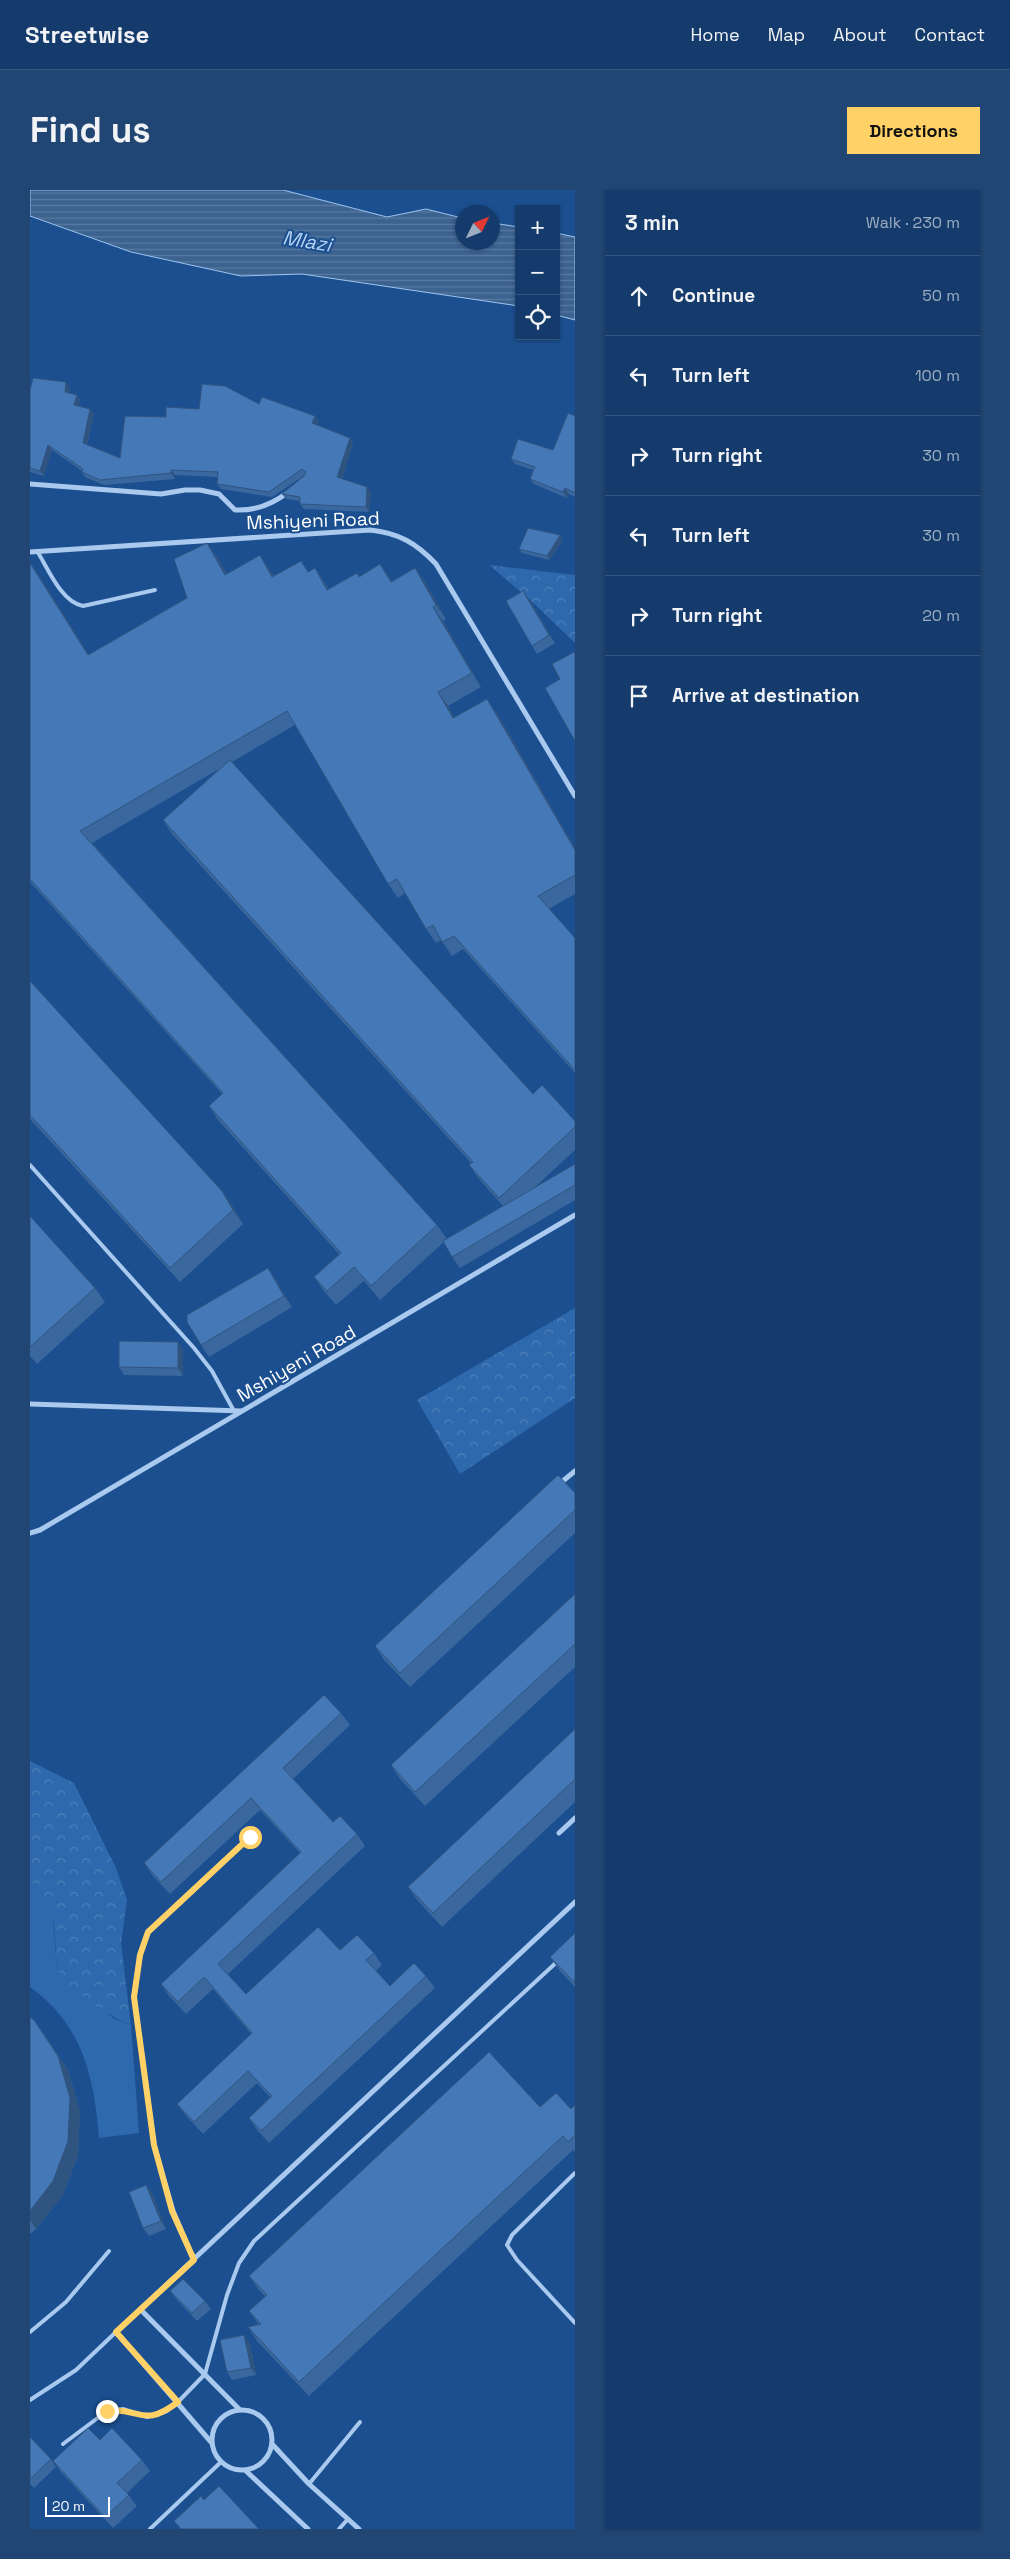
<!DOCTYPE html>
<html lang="en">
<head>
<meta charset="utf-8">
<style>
	:root { --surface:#143b6b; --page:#214673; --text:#f1f3f6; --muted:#9dadc1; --line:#33557e; --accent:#ffd166 }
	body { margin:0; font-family:"Space Grotesk",sans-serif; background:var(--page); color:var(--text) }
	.controls { position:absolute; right:15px; top:15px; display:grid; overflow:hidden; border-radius:0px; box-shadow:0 1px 4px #0004 }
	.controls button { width:45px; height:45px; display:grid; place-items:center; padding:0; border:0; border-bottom:1px solid var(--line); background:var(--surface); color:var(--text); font:25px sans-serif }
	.compass { position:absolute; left:425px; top:15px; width:45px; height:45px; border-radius:50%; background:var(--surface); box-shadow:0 1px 4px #0004; rotate:47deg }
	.scale { position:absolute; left:15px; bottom:12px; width:65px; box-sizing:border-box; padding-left:5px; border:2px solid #fff; border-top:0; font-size:14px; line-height:18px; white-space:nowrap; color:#fff; -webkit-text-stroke:4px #1b4f8f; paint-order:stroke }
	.stop { position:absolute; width:15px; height:15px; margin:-11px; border:4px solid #ffd166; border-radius:50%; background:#fff }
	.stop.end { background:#ffd166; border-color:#fff; box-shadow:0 1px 5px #0008 }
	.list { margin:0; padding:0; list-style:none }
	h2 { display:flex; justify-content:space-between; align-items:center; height:65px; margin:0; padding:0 20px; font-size:21px }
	h2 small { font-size:16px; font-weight:400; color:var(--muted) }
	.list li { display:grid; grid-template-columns:32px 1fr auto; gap:15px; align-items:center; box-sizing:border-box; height:80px; padding:0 20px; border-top:1px solid var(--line) }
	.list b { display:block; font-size:19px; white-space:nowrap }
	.list em { font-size:16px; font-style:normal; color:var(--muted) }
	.icon { flex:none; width:28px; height:28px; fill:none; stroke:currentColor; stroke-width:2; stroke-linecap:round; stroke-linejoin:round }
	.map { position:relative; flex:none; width:545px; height:2339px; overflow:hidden; border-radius:0px }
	header { display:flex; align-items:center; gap:30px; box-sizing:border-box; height:70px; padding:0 25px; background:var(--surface); border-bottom:1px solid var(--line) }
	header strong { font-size:24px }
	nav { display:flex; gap:28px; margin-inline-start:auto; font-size:18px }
	.intro { display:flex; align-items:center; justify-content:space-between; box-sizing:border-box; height:120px; padding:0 30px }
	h1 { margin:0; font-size:35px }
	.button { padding:12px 22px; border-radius:0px; background:var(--accent); color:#111; font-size:18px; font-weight:700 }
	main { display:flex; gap:30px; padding:0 30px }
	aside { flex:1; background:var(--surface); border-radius:0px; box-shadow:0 1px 4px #0004 }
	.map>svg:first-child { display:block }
</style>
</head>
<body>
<header>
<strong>Streetwise</strong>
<nav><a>Home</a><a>Map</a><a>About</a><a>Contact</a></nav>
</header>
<div class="intro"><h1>Find us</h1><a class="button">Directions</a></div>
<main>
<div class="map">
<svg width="545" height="2339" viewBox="0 0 545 2339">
	<defs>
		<pattern id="forest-crowns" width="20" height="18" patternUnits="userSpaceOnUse" patternTransform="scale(1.25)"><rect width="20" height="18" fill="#2e69ad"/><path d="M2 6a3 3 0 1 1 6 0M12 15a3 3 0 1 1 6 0" fill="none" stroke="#4d80b9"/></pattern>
		<pattern id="water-rules" width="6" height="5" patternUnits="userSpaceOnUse" patternTransform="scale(1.25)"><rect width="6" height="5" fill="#3c6290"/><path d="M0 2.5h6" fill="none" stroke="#597aa1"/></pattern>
	</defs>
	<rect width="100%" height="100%" fill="#1b4f8f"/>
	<path fill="#2e69ad" d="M0 1691 16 1706 22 1719 27 1778 83 1828 101 1835 109 1943 69 1948C64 1887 53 1835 0 1797Z"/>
	<g fill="url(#forest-crowns)">
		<path d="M459 375 545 385V453L499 409Z"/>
		<path d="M545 1118V1208L430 1284 387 1210Z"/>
		<path d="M0 1571 44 1593 86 1678 97 1710 91 1753 101 1835C80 1827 38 1800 28 1779 26 1774 26 1766 26 1760 23 1726 26 1716 0 1691Z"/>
	</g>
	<g fill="url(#water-rules)" stroke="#9cc4f0">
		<path d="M0 0H253L357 27 396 19 432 28V52H462L463 33 489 37V116L272 84 211 86 101 62 0 26Z"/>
		<path d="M526 43 545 47V130L526 125Z"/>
	</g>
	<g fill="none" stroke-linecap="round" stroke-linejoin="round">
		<g stroke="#a9c9ee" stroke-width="4">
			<path d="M7 361C18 378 31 412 53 416L125 400"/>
			<path d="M0 975 164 1158 182 1181 204 1221"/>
			<path d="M545 1983 482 2045 477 2055 487 2070 545 2133"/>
			<path d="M0 2142 36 2112 79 2061"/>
			<path d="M0 2210 46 2180 86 2142"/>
			<path d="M33 2254 77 2221 93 2219 117 2227 137 2221 148 2212 175 2184 197 2105 209 2073 224 2051 529 1770"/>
			<path d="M279 2294 330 2232"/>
			<path d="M120 2339 191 2272"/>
			<path d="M309 2339 318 2329"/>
		</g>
		<g stroke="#a9c9ee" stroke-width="5">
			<path d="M0 294 131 304 155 300H170L189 304 205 320C225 321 241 315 257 303"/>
			<path d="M0 362 340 340C369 343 386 353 406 374L545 606"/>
			<path d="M0 1214 212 1221"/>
			<path d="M528 1295 545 1281"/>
			<path d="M0 1343 10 1340 545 1025"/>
			<path d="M529 1643 545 1628"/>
			<path d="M164 2070 143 2021 124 1955 104 1807 110 1765 118 1742 220 1647"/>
			<path d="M111 2120 209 2219"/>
			<circle cx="212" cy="2250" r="30"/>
			<path d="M181 2252 86 2142 545 1712"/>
			<path d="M242 2254 279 2294 329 2339"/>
			<path d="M216 2281 278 2339"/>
		</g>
	</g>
	<g fill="#3a679d" fill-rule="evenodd">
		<path d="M40 198 39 203 47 205 50 210 49 216 64 224 57 255 90 268 136 227 169 219 229 214 289 231 287 235 320 248 323 253 312 289 337 297 341 302 339 322 274 319 270 314V311L256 309 252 304 274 286 275 285 242 307 191 299 187 294 188 287 145 285V289L74 295 55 287 52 282V281L22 260 14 286 0 282V200Z"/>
		<path d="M545 226V307L539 304 537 308 504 294 500 289 503 280 485 274 481 269 523 260Z"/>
		<path d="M530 345 533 350 519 370 492 363 489 359Z"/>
		<path d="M177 353 187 367 197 384 239 379 244 386 279 382 285 378 299 399 327 383 329 387 350 374 362 392 385 378 395 392 416 429 413 431 451 497 418 516 424 527 467 523 545 658V704L519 719 545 748V883L433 759 422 766 411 750 406 753 396 739 375 703 368 708 358 694 265 535 202 572 503 904 545 931V960L504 998 545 974V1010L430 1078 422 1067 414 1052 350 1110 334 1091 306 1115 294 1101 284 1087 309 1064 188 930 179 916 192 904 0 692V372L59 465 157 408ZM189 579 133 630 142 644 441 973 439 975 449 989 473 1016 417 1049 407 1035 62 653Z"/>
		<path d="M499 409 525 453 507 464 502 456Z"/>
		<path d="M0 791 202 1015 213 1034 150 1092 0 929Z"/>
		<path d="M0 1026 65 1098 75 1112 7 1174 0 1166Z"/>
		<path d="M246 1090 262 1117 179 1167 171 1155Z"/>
		<path d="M153 1160V1186L94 1185 89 1177Z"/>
		<path d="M545 1303V1343L380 1497 354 1470 345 1456Z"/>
		<path d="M545 1404V1477L395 1616 370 1589 361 1575Z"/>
		<path d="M311 1523 320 1535 263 1589 303 1632 327 1644 335 1656 198 1784 216 1804 310 1760 344 1763 352 1775 346 1781 360 1796 396 1786 405 1798 239 1953 227 1940 219 1928 240 1907 227 1893 173 1944 156 1926 147 1914 221 1844 183 1799 156 1824 139 1806 131 1794 270 1663 230 1620 140 1704 123 1686 114 1673Z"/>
		<path d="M545 1539V1612L412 1737 388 1711 378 1697Z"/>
		<path d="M545 1743V1797L530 1781 520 1767Z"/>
		<path d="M0 1827 14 1844 38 1880 50 1921 48 1965 33 2005 6 2039 0 2044Z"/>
		<path d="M545 1915V1962L543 1960 279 2206 227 2151 218 2137 229 2135 219 2121 235 2106 229 2100 219 2086 510 1917 541 1919Z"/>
		<path d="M116 1995 122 2003 136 2039 119 2046 113 2038Z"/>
		<path d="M140 2101 175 2111 181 2119 167 2131 146 2109Z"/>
		<path d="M220 2153 226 2185 202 2190 197 2182Z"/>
		<path d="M0 2247 21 2269 26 2277 4 2298 0 2294Z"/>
		<path d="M70 2250 112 2270 120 2281 97 2303 107 2316 83 2338 31 2282 23 2271Z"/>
	</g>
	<g fill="#305480">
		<path d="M36 192 40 198 38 207 35 202Z"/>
		<path d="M47 205 50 210 48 220 44 215Z"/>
		<path d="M60 219 64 224 56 258 53 253Z"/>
		<path d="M285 226 289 231 286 238 282 233Z"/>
		<path d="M320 248 323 253 311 292 307 287Z"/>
		<path d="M18 255 22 260 14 286 10 281Z"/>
		<path d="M141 280 145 285V289L141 283Z"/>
		<path d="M337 297 341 302 339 322 336 317Z"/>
		<path d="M535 298 539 304 537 308 533 302Z"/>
		<path d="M530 345 533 350 519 370 517 366Z"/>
		<path d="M177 353 187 367 205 399 195 385Z"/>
		<path d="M230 365 239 379 252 401 242 387Z"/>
		<path d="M0 372 7 382 68 479 58 465Z"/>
		<path d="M350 374 360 388 371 406 361 392Z"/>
		<path d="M285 378 294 392 307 414 297 400Z"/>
		<path d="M385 378 395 392 416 429 406 415Z"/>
		<path d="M493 401 499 409 525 453 519 445Z"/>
		<path d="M403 417 413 431 451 497 442 483Z"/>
		<path d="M408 502 418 516 432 542 423 528Z"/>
		<path d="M457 509 467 523 545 658V660Z"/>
		<path d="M192 1001 202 1015 213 1034 203 1020Z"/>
		<path d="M238 1078 246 1090 262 1117 254 1106Z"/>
		<path d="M148 1152 153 1160V1186L148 1178Z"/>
		<path d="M4 1830 38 1880 50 1921 48 1965 33 2005 6 2039 0 2030Z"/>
		<path d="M116 1995 122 2003 136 2039 131 2031Z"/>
		<path d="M214 2145 220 2153 226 2185 221 2178Z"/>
	</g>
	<g fill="#4478b7" stroke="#305480">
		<path d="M3 188 36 192 35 202 47 205 44 215 60 219 53 253 90 268 95 226 136 227V217L169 219 172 194 195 196 229 214 232 207 285 226 282 233 320 248 307 287 337 297 336 317 270 314V307L252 304 274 286 276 282 272 279 239 302 187 294 188 282 141 280V283L70 290 52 282 53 279 18 255 10 281 0 278V200Z"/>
		<path d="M538 223 545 226V303L535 298 533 302 500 289 505 277 481 269 488 249 523 260Z"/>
		<path d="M498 338 530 345 517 366 489 359Z"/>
		<path d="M177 353 195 385 230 365 242 387 271 371 278 382 285 378 297 400 327 383 329 387 350 374 361 392 385 378 406 415 403 417 442 483 408 502 423 528 457 509 545 660V685L508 706 545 748V880L424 746 412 752 403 735 396 739 367 689 358 694 257 521 50 641 407 1035 341 1096 324 1077 297 1101 284 1087 311 1063 179 916 193 903 0 689V373L58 465 157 408 144 369Z"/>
		<path d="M493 401 519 445 502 456 476 411Z"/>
		<path d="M544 462 545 463V551L515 498 530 489 522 474Z"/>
		<path d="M200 570 503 904 512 895 545 931V937L469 1008 439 975 443 972 133 630Z"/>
		<path d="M0 791 192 1001 203 1020 140 1078 0 925Z"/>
		<path d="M545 974V995L422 1067 413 1051Z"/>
		<path d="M0 1026 65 1098 0 1157Z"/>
		<path d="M238 1078 254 1106 171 1155 157 1132V1125Z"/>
		<path d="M89 1151 148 1152V1178L89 1177Z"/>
		<path d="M528 1285 545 1303V1320L370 1483 345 1456Z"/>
		<path d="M545 1404V1454L385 1602 361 1575Z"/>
		<path d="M294 1505 311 1523 253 1578 303 1632 310 1626 327 1644 188 1774 216 1804 288 1737 310 1760 327 1745 344 1763 336 1770 360 1796 384 1773 396 1786 231 1941 219 1928 242 1906 218 1881 164 1932 147 1914 222 1843 174 1787 148 1812 131 1794 271 1662 221 1608 131 1692 114 1673Z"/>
		<path d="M545 1539V1589L403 1723 378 1697Z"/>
		<path d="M545 1743V1793L520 1767Z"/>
		<path d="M0 1827 4 1830 28 1866 40 1908 38 1951 23 1991 0 2021Z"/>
		<path d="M459 1862 510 1917 526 1903 541 1919 545 1915V1945L538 1952 533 1946 269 2192 218 2137 231 2134 219 2121 237 2105 219 2086Z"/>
		<path d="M116 1995 131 2031 113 2038 99 2002Z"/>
		<path d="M153 2089 175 2111 162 2123 140 2101Z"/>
		<path d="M214 2145 221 2178 197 2182 190 2150Z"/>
		<path d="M58 2238 70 2250 82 2238 112 2270 87 2293 99 2305 75 2327 23 2271Z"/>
		<path d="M0 2247 21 2269 0 2289Z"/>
		<path d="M189 2296 229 2339H151L144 2331 171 2306 174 2310Z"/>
	</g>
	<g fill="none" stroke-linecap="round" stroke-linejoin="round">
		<path stroke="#ffd166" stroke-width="6" d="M77 2221C112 2217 112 2239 148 2212L86 2142 164 2070 142 2021 124 1955 104 1807 110 1765 118 1742 220 1647"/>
	</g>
	<g text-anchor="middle" stroke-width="4" stroke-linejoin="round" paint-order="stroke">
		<g font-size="19" fill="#fff" stroke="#1b4f8f">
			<text transform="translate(283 330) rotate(-2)" y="7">Mshiyeni Road</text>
			<text transform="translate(266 1173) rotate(-30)" y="7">Mshiyeni Road</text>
		</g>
		<g font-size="20" font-style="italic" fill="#b5d3f5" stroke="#1b4f8f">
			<text transform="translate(277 51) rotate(9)" y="7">Mlazi</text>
		</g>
	</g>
</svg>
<div class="controls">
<button>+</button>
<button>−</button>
<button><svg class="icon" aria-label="locate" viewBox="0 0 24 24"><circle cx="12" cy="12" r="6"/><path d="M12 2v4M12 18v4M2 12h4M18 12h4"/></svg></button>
</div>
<svg class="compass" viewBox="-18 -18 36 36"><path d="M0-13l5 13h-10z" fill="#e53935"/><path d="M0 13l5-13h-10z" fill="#9dadc1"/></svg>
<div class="scale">20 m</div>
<div class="stop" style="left:220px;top:1647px"></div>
<div class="stop end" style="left:77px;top:2221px"></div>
</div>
<aside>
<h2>3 min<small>Walk · 230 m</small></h2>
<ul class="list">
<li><svg class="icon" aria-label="ahead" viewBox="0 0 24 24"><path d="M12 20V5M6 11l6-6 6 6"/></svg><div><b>Continue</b></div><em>50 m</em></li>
<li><svg class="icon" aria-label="left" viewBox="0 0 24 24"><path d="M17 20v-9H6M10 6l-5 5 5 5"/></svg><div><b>Turn left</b></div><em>100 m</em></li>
<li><svg class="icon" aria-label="right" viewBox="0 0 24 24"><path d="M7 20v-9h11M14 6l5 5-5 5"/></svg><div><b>Turn right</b></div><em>30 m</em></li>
<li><svg class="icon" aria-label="left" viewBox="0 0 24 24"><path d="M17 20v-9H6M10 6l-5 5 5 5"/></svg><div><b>Turn left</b></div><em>30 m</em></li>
<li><svg class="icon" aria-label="right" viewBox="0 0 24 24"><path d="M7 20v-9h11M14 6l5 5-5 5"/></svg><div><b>Turn right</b></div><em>20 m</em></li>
<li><svg class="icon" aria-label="arrive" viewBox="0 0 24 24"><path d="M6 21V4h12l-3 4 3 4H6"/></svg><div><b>Arrive at destination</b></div></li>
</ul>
</aside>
</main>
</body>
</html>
